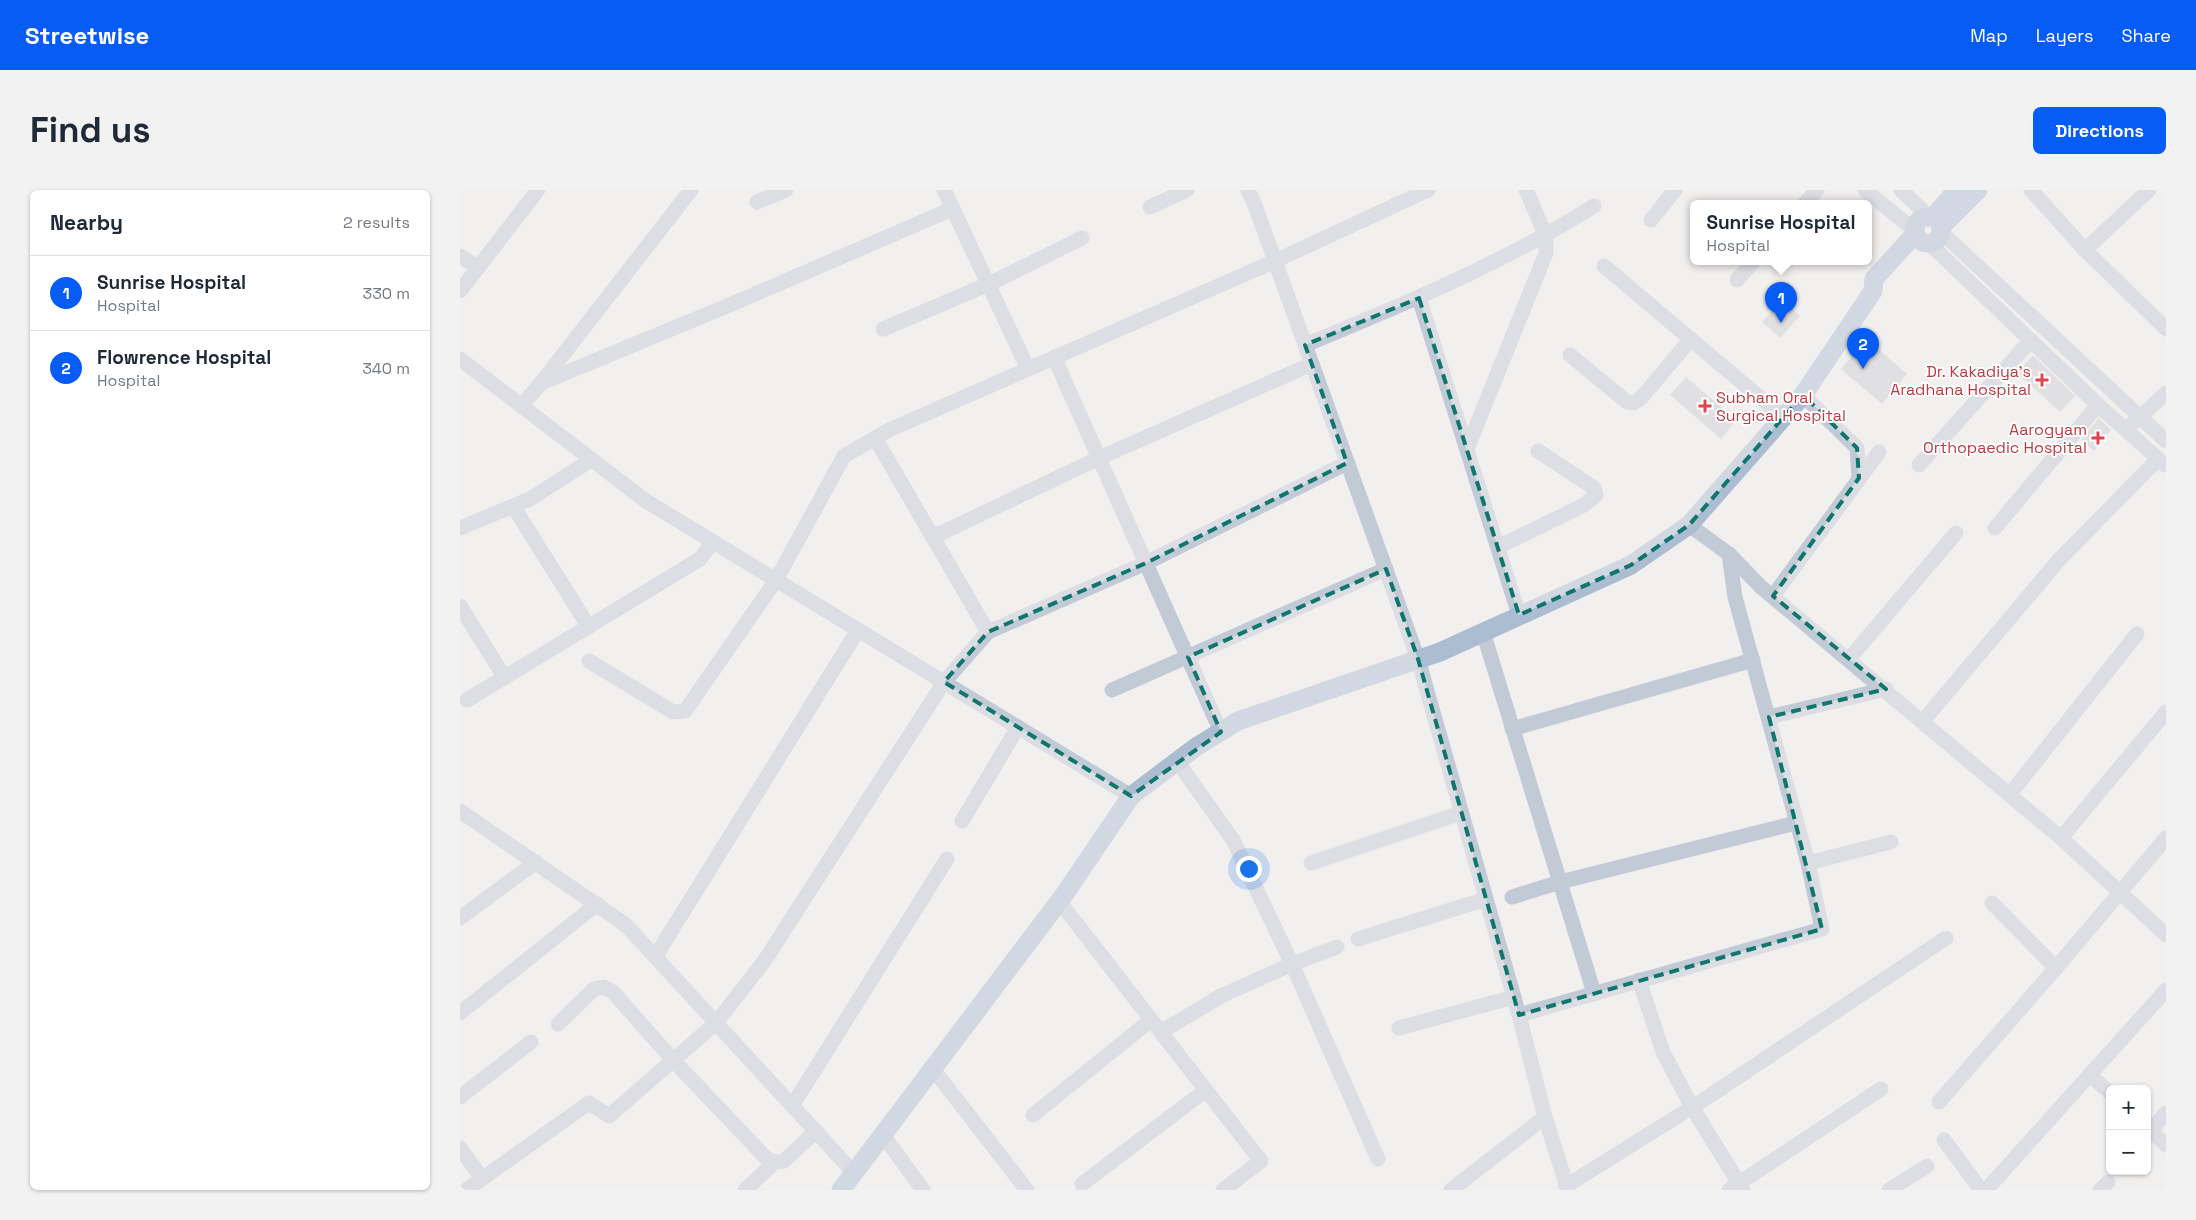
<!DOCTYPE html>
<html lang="en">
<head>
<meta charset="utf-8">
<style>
	:root { --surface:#fff; --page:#f2f2f3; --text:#1f2937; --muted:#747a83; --line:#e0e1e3; --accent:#075cf5 }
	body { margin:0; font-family:"Space Grotesk",sans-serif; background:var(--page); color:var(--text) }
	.controls { position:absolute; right:15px; bottom:15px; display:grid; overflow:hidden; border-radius:8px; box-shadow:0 1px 4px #0004 }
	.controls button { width:45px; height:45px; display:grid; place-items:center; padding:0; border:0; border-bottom:1px solid var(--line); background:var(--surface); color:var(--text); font:25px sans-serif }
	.you { position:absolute; left:788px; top:678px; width:18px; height:18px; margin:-12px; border:4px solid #fff; border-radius:50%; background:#1a73e8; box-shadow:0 0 0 8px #1a73e833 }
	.badge { display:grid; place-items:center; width:32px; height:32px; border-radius:50%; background:var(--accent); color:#fff; font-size:16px; font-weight:700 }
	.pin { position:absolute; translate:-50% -41px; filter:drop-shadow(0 1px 2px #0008) }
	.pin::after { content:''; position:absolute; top:26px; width:18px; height:15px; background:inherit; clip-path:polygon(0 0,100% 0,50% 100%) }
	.popup { position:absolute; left:1230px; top:10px; width:182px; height:65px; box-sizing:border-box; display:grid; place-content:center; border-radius:8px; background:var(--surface); filter:drop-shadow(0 1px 4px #0005); font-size:16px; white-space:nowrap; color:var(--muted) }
	.popup b { font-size:19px; color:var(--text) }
	.popup::after { content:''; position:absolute; left:50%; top:100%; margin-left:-10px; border:10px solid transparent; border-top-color:var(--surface) }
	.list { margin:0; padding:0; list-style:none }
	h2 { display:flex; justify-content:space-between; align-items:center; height:65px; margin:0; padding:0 20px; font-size:21px }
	h2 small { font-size:16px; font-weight:400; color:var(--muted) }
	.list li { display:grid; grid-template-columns:32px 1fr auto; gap:15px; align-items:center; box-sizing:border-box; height:75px; padding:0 20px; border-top:1px solid var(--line) }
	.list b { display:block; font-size:19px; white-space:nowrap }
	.list p { margin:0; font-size:16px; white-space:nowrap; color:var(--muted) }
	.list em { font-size:16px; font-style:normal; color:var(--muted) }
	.map { position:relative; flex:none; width:1706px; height:1000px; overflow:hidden; border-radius:8px }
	header { display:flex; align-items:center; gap:30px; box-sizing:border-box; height:70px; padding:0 25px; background:var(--accent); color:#fff }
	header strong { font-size:24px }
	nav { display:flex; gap:28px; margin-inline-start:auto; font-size:18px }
	.intro { display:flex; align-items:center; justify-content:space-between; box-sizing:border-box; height:120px; padding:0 30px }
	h1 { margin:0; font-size:35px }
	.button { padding:12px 22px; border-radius:8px; background:var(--accent); color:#fff; font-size:18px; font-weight:700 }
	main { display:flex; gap:30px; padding:0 30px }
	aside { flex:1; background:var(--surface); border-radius:8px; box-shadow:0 1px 4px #0004 }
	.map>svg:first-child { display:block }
</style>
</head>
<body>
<header>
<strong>Streetwise</strong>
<nav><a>Map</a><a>Layers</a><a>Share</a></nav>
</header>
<div class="intro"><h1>Find us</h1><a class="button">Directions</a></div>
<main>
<aside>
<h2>Nearby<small>2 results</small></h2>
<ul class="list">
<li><span class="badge">1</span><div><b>Sunrise Hospital</b><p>Hospital</p></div><em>330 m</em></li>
<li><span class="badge">2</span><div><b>Flowrence Hospital</b><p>Hospital</p></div><em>340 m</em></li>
</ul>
</aside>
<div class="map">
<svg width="1706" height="1000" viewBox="0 0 1706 1000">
	<rect width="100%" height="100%" fill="#f2efef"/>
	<g fill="#cbced5">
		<path d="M1322 110 1340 126 1320 148 1302 132Z"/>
		<path d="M1407 149 1447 184 1422 214 1381 179Z"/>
		<path d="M1573 165 1615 206 1600 222 1557 183Z"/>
		<path d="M1226 187 1276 230 1261 249 1210 205Z"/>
		<path d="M1639 228 1651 240 1634 261 1621 250Z"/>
	</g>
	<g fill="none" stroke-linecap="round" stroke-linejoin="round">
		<g stroke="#c2cad6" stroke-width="15">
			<path d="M484 0 568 179"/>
			<path d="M788 0 796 18 958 469 1059 825 1085 927 1108 1000"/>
			<path d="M1405 0 1454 40"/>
			<path d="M1441 0 1468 26"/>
			<path d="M1571 0 1625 60 1706 139"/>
			<path d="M297 12 326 0"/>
			<path d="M1344 14 1357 0"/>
			<path d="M690 17 727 0"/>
			<path d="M1191 30 1215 0"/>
			<path d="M1481 42 1706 251"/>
			<path d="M1469 53 1638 215 1705 275"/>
			<path d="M1625 60 1689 0"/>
			<path d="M0 66 17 77"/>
			<path d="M1144 76 1324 228"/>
			<path d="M1277 90 1293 72"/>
			<path d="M0 101 78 0"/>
			<path d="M959 108 1059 425"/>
			<path d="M423 139 529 94 622 48"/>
			<path d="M845 155C945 114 1043 73 1134 16"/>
			<path d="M1110 165 1167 212 1174 213 1181 208 1231 149"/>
			<path d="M594 167 761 542"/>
			<path d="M0 169 186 311 671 606"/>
			<path d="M81 193 272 114 492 19"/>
			<path d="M1343 205 1397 258 1399 288"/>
			<path d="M61 216 81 193 231 0"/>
			<path d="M1672 234 1706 203"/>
			<path d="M1007 259 1086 63V46L1066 0"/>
			<path d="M1459 275 1570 151"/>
			<path d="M53 316 129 437"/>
			<path d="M1229 335 1269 364 1301 397 1601 648 1706 745"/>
			<path d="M0 338 70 309 131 270"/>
			<path d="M1535 338 1638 215"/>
			<path d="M473 347 639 268 852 174"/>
			<path d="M1038 357 1124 315 1136 305 1134 298 1078 261"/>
			<path d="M1313 406 1419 262"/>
			<path d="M0 416 45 488"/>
			<path d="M528 442 686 373 887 273"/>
			<path d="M1023 442 1134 803"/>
			<path d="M1389 469 1496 343"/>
			<path d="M129 471 213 522 225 521 316 390 384 266 429 240 815 71 968 0"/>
			<path d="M652 500 926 379"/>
			<path d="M7 510 240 369 253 352"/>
			<path d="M1309 527 1426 499"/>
			<path d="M1463 531 1598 371 1698 269"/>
			<path d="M1052 539 1293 470"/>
			<path d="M1550 604 1677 444"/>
			<path d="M0 621 166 735 394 983"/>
			<path d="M502 631 558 537"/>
			<path d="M1601 648 1706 522"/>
			<path d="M851 673 1001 623"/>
			<path d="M1348 673 1431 652"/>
			<path d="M1052 707 1100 692 1336 633"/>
			<path d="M599 711 801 971 763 1000"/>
			<path d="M1532 713 1596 778"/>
			<path d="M0 728 76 672"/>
			<path d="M898 749 1026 709"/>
			<path d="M877 757 832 774 918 969"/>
			<path d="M195 767 398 440"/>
			<path d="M1179 790 1203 862 1232 917 1283 1000"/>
			<path d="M0 823 137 714"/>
			<path d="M1059 825 1362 739 1348 673 1275 407 1269 364"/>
			<path d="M98 834 134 799 144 797 154 803 213 870 307 969 315 972 324 971 356 941"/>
			<path d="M939 838 1054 807"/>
			<path d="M701 842 761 806 832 774 773 650 717 571"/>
			<path d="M473 879 567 1000"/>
			<path d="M1630 885 1650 903"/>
			<path d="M0 907 71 852"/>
			<path d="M1479 912 1596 778 1706 648"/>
			<path d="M332 916 487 669"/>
			<path d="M573 925 691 830"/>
			<path d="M1687 937 1706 955"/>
			<path d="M1691 940 1706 923"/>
			<path d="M423 945 463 1000"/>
			<path d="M1484 950 1521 1000"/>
			<path d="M0 958 22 988"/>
			<path d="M622 994 746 900"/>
			<path d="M1106 996 1242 911 1486 748"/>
			<path d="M6 1000 129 913 149 926 256 833 305 770 484 492 528 442 415 248"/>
			<path d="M285 1000 315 972"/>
			<path d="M991 1000 1085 927"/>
			<path d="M1269 1000 1421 899"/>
			<path d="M1429 1000 1467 976"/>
			<path d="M1526 1000 1706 800"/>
			<path d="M1640 1000 1648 992"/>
		</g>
		<g stroke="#acbcd1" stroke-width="19">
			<circle cx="1468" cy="40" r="13"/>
			<path d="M1473 27 1497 0"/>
			<path d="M1481 37 1518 0"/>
			<path d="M381 1000 604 705 671 606 736 557 778 531 980 462 1171 375 1229 335 1343 205 1413 101 1414 89 1455 44"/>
		</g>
	</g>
	<path d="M0 0H1706V1000H0ZM959 108 1059 425 1171 375 1229 335 1343 205 1397 258 1399 288 1313 406 1426 499 1309 527 1362 739 1059 825 958 469 926 379 728 467 761 542 671 606 484 492 528 442 686 373 887 273 845 155Z" fill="#f2efef" fill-opacity=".55" fill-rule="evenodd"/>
	<path fill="none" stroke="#0f766e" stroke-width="4" stroke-dasharray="10 6" stroke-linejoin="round" d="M959 108 1059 425 1171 375 1229 335 1343 205 1397 258 1399 288 1313 406 1426 499 1309 527 1362 739 1059 825 958 469 926 379 728 467 761 542 671 606 484 492 528 442 686 373 887 273 845 155Z"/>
	<g fill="#e0444e" stroke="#fff" stroke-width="2">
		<path d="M1579.5 182.5h5v5h5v5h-5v5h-5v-5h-5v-5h5z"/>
		<path d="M1242.5 208.5h5v5h5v5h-5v5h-5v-5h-5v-5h5z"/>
		<path d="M1635.5 240.5h5v5h5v5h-5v5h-5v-5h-5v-5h5z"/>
	</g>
	<g text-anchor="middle" stroke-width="4" stroke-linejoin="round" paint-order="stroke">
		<g font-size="16" fill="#be3a42" stroke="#fff" text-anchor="end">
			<text x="1571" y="187">Dr. Kakadiya's<tspan x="1571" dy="18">Aradhana Hospital</tspan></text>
			<text x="1256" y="213" text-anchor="start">Subham Oral<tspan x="1256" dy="18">Surgical Hospital</tspan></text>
			<text x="1627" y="245">Aarogyam<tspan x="1627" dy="18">Orthopaedic Hospital</tspan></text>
		</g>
	</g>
</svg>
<div class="controls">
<button>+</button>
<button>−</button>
</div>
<div class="you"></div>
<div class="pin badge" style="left:1321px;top:133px">1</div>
<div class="popup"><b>Sunrise Hospital</b>Hospital</div>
<div class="pin badge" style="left:1403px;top:179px">2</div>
</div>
</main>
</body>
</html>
